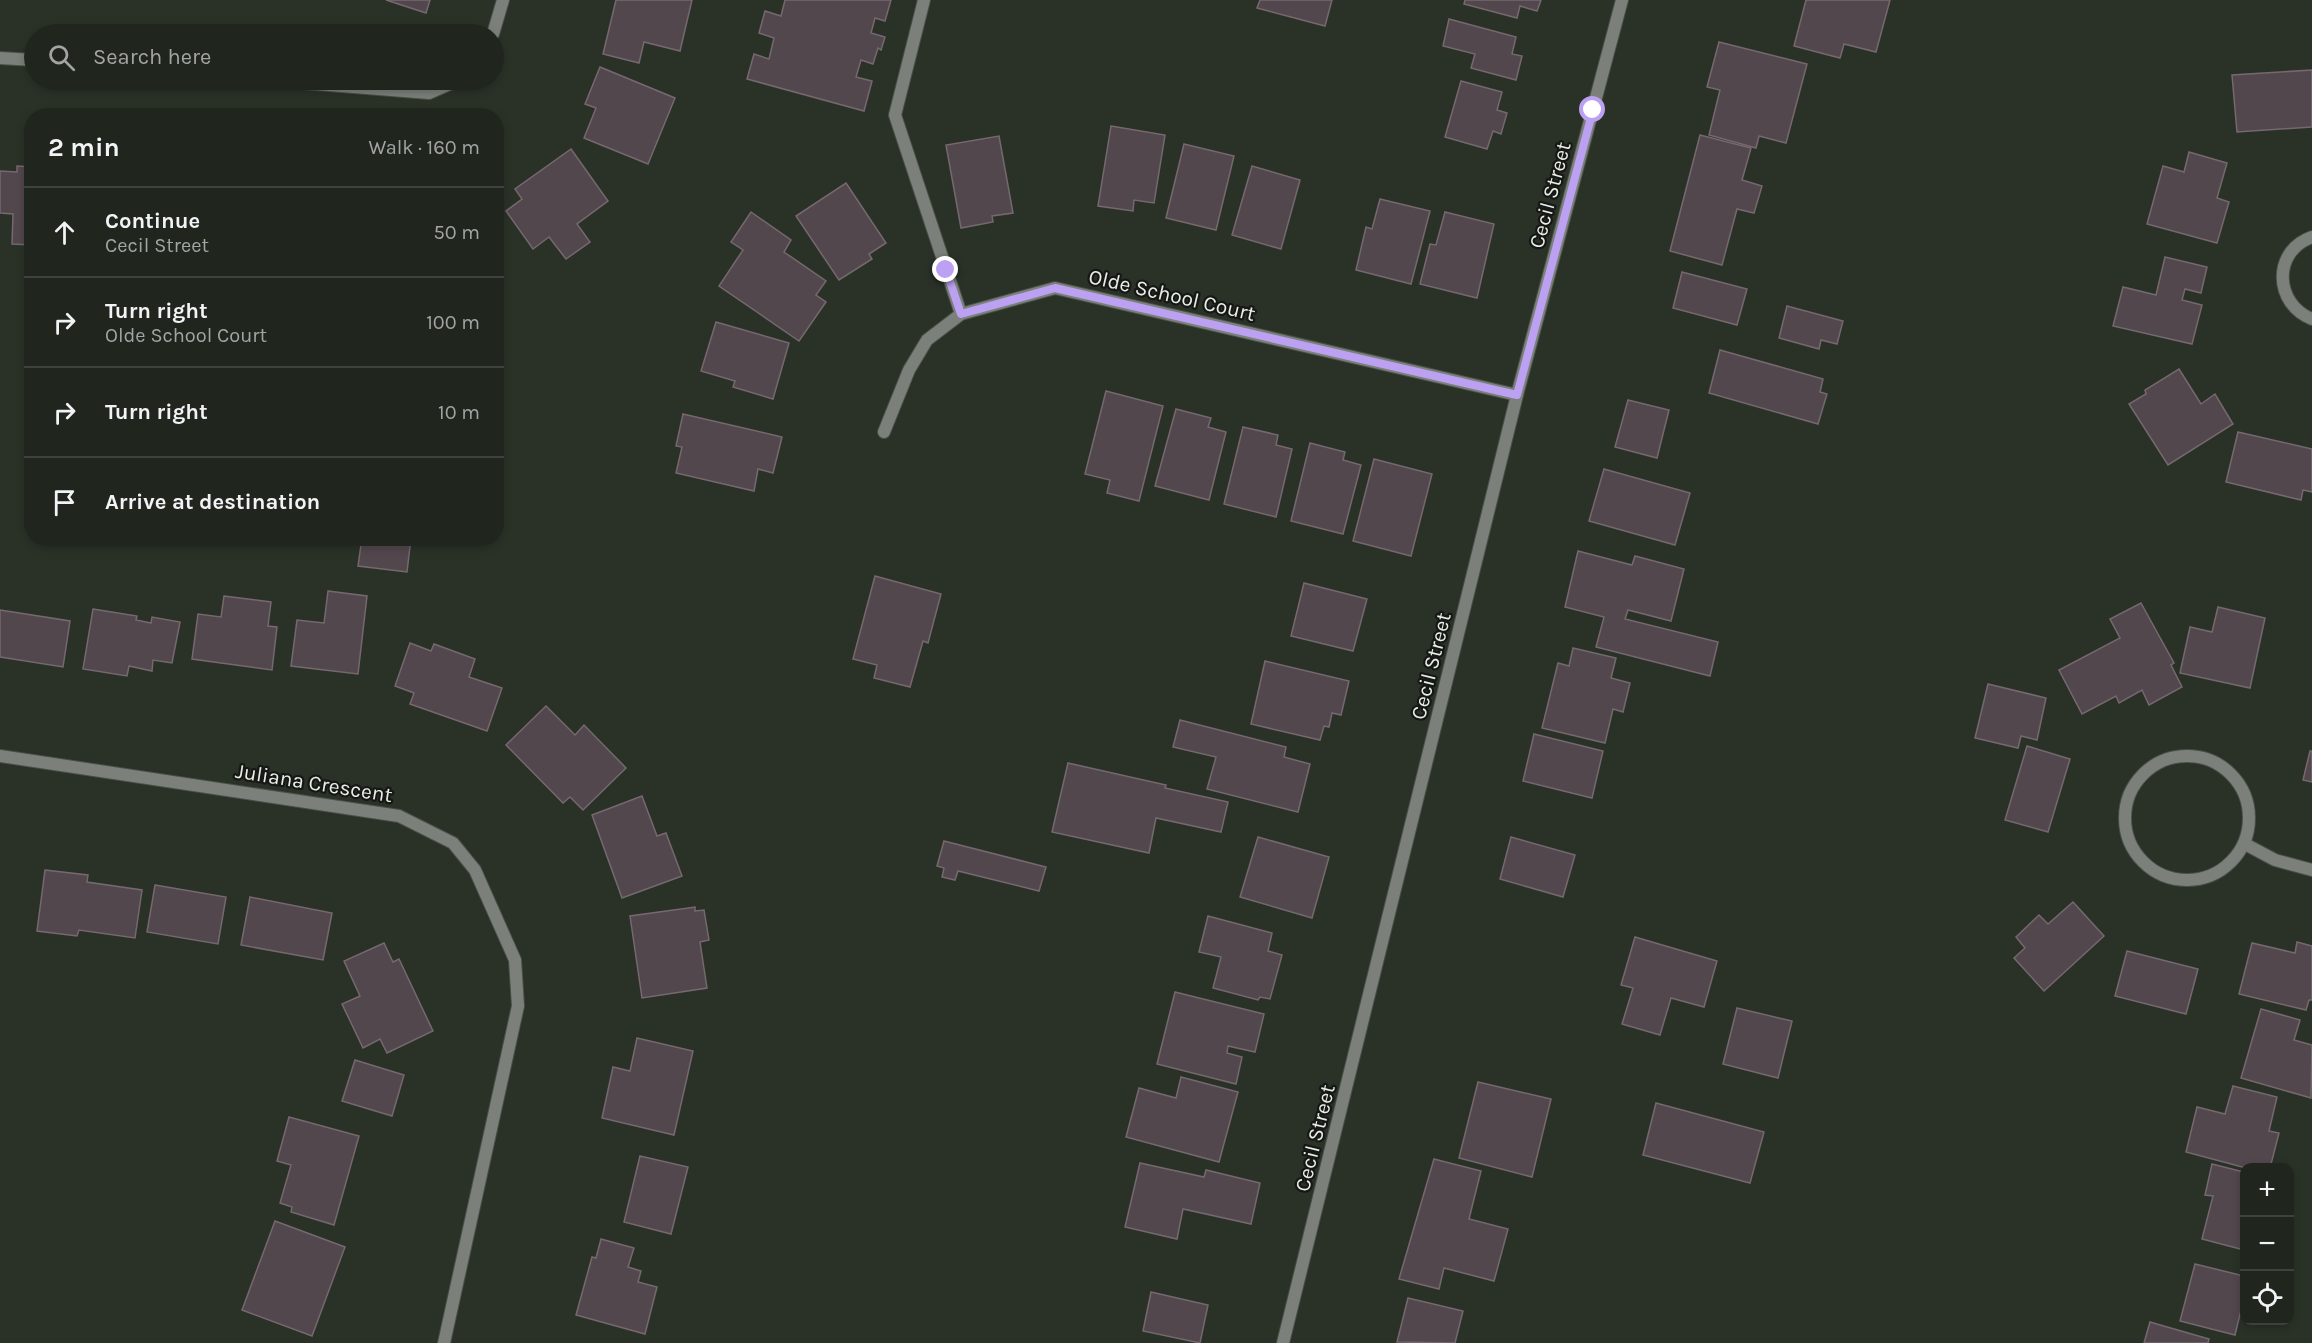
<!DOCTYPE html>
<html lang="en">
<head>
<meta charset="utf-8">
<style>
	:root { --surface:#20261e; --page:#2d322b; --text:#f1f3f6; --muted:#a2a5a4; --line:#3d433c }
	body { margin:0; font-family:Karla,sans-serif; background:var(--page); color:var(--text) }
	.controls { position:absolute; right:18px; bottom:18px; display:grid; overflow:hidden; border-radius:12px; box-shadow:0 3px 9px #0003 }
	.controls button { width:54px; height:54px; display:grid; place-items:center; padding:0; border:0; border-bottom:2px solid var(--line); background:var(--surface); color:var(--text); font:30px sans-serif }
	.stop { position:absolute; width:18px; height:18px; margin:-14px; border:4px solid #bca0f2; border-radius:50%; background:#fff }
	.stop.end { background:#bca0f2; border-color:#fff; box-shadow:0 2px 6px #0008 }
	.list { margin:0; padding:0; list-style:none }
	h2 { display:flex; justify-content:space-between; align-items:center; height:78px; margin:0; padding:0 24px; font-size:26px }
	h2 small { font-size:20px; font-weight:400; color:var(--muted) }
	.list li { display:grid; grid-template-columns:39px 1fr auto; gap:18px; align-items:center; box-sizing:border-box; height:90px; padding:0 24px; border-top:2px solid var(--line) }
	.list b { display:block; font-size:22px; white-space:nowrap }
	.list p { margin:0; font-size:20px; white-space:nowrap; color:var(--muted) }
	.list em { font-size:20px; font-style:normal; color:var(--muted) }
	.icon { flex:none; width:33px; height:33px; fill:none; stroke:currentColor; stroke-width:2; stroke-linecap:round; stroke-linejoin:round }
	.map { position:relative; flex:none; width:2312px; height:1343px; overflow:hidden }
	.search { position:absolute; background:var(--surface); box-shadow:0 3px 9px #0003; left:24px; top:24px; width:480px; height:66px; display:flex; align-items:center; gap:15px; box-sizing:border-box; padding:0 21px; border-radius:33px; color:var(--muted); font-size:22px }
	.panel { position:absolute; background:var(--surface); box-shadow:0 3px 9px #0003; left:24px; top:108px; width:480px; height:438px; border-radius:24px }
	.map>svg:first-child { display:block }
</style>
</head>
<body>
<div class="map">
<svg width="2312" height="1343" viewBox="0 0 2312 1343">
	<rect width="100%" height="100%" fill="#2a3228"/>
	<g fill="#53474e" stroke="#75686f" stroke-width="1.5">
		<path d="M386 0H430L426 13Z"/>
		<path d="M616 0H692L680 51 644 42 639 63 603 54Z"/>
		<path d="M785 0H891L885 21 875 18 871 33 885 37 881 50 878 48 873 64 861 60 856 77 872 81 864 111 747 79 754 54 769 59 774 38 759 33 765 11 781 16Z"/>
		<path d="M1260 0H1332L1325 26 1257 8Z"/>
		<path d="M1465 0H1541L1537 11 1520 6 1517 18 1464 4Z"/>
		<path d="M1806 0H1890L1876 52 1844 44 1840 58 1794 46Z"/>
		<path d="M1449 19 1516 37 1512 54 1522 56 1516 80 1471 68 1475 54 1443 46Z"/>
		<path d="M1719 42 1807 64 1786 143 1759 136 1756 148 1709 135 1720 90 1707 87Z"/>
		<path d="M600 67 675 98 648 164 584 138 596 108 585 104Z"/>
		<path d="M2312 70V127L2237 132 2232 75Z"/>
		<path d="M1461 81 1502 92 1497 110 1507 113 1501 134 1493 131 1487 149 1445 137Z"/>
		<path d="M1111 126 1165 135 1154 203 1134 200 1133 211 1098 206Z"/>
		<path d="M1700 135 1751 148 1742 180 1762 186 1754 213 1737 209 1722 265 1670 251Z"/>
		<path d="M999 136 1013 213 992 216 993 222 961 228 946 145Z"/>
		<path d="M1184 144 1234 156 1216 230 1166 218Z"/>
		<path d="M571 149 608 201 577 224 590 242 566 259 549 237 533 249 506 211 522 199 515 189Z"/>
		<path d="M2189 152 2227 163 2217 198 2229 202 2217 243 2147 224 2163 166 2184 172Z"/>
		<path d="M17 166 32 167V245L12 244 13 214 0 213V171L17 172Z"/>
		<path d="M1252 166 1300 180 1281 249 1232 235Z"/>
		<path d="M846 183 886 243 869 254 872 259 839 280 796 216Z"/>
		<path d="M1380 199 1430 211 1411 284 1356 270 1366 227 1372 229Z"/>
		<path d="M751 212 791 240 784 252 826 281 816 295 826 302 799 341 719 286 743 250 731 242Z"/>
		<path d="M1445 212 1494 224 1477 298 1420 284 1430 244 1436 245Z"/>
		<path d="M2165 257 2207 267 2201 293 2185 289 2182 300 2202 305 2192 344 2113 326 2123 287 2156 295Z"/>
		<path d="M1682 272 1747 289 1737 325 1673 308Z"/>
		<path d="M1787 306 1843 321 1837 344 1821 340 1819 349 1779 338Z"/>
		<path d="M716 322 789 343 773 399 733 387 735 381 701 371Z"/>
		<path d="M1720 350 1823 379 1820 392 1827 394 1818 424 1709 393Z"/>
		<path d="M2179 369 2201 404 2215 394 2233 424 2168 465 2129 404 2146 394 2145 390Z"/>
		<path d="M1106 391 1163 406 1139 501 1107 493 1110 480 1085 474Z"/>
		<path d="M1628 400 1669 410 1657 458 1615 447Z"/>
		<path d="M1176 409 1211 418 1208 427 1226 432 1209 500 1155 486Z"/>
		<path d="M683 414 782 437 773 473 758 469 754 491 676 473 682 447 676 446Z"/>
		<path d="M1243 427 1278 435 1276 445 1292 449 1276 517 1224 504Z"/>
		<path d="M2238 432 2312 449V492L2303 490 2301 500 2226 482Z"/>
		<path d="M1310 443 1345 452 1343 460 1361 465 1343 534 1291 521Z"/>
		<path d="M1374 459 1432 474 1411 556 1353 541Z"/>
		<path d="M1604 469 1690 493 1675 545 1589 521Z"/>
		<path d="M362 538H411L407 572 358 566Z"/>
		<path d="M1578 551 1632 565 1635 556 1684 569 1671 621 1628 610 1625 619 1718 642 1710 676 1596 647 1604 617 1565 607Z"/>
		<path d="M875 576 941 594 928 643 923 641 910 687 874 678 877 665 853 659Z"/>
		<path d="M1304 583 1367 599 1353 651 1291 636Z"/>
		<path d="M328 591 367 596 358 674 291 666 297 620 324 623Z"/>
		<path d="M224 596 271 602 268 626 277 627 272 670 192 659 198 614 221 617Z"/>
		<path d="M2141 603 2174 663 2171 665 2182 687 2149 705 2142 690 2119 703 2116 696 2082 714 2059 670 2120 638 2110 619Z"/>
		<path d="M2218 607 2265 618 2250 688 2180 673 2190 627 2212 632Z"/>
		<path d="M93 609 137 616 136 620 151 623 152 617 180 622 172 663 153 660 152 671 129 666 127 676 83 669Z"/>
		<path d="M0 610 70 621 63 667 0 657Z"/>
		<path d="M410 643 431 651 434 644 475 659 469 677 502 688 487 731 410 704 414 693 395 686Z"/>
		<path d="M1573 648 1616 658 1611 678 1630 683 1623 712 1613 709 1605 743 1542 728 1558 663 1569 666Z"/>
		<path d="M1265 661 1349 681 1341 715 1332 713 1329 727 1324 726 1320 740 1251 724Z"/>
		<path d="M1988 684 2046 698 2037 740 2021 736 2018 748 1975 738Z"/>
		<path d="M546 706 575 735 584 725 626 768 583 810 570 797 563 803 506 745Z"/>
		<path d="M1180 720 1286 747 1284 757 1310 764 1298 812 1207 789 1216 757 1173 747Z"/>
		<path d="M1534 734 1603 751 1592 798 1523 781Z"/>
		<path d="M2027 746 2070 759 2048 832 2005 820Z"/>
		<path d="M2310 751H2312V782L2303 780Z"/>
		<path d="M1068 763 1166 785 1165 788 1228 802 1221 832 1156 818 1149 853 1052 832Z"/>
		<path d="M642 796 657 836 666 833 682 876 622 898 592 815Z"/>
		<path d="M1258 837 1329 857 1312 918 1240 897Z"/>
		<path d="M1511 837 1575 855 1563 897 1500 879Z"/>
		<path d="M944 841 1046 867 1039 891 958 871 955 880 942 877 944 868 937 866Z"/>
		<path d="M45 870 88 875 87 882 142 890 135 938 79 930 77 936 37 931Z"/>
		<path d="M155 885 226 897 218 944 147 932Z"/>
		<path d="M250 897 332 913 323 960 241 945Z"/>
		<path d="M2073 902 2104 936 2044 991 2014 958 2025 948 2016 937 2039 915 2048 924Z"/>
		<path d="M695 907V911L704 910 709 940 700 942 707 988 642 998 630 916Z"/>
		<path d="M1208 916 1272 933 1268 951 1282 955 1270 999 1260 997 1258 1000 1213 988 1221 957 1199 952Z"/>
		<path d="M1635 937 1717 961 1704 1007 1671 998 1660 1035 1622 1024 1633 988 1621 985Z"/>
		<path d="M2297 942 2312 946V1000H2309L2306 1010 2239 994 2252 943 2295 953Z"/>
		<path d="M384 943 393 962 399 959 433 1031 387 1053 380 1039 363 1048 342 1004 360 996 344 961Z"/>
		<path d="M2127 951 2198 969 2186 1014 2115 996Z"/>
		<path d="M1175 992 1264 1014 1255 1052 1228 1046 1227 1053 1242 1057 1236 1084 1157 1064Z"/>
		<path d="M1737 1008 1792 1021 1778 1078 1723 1064Z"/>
		<path d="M2261 1009 2300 1020 2294 1040 2312 1045 2311 1098 2241 1078Z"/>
		<path d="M637 1038 693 1051 674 1135 602 1118 613 1067 630 1071Z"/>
		<path d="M355 1060 404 1075 392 1116 342 1101Z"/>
		<path d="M1181 1077 1238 1092 1219 1162 1126 1137 1139 1088 1176 1098Z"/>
		<path d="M1478 1082 1551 1099 1532 1177 1459 1158Z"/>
		<path d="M2233 1086 2277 1097 2269 1131 2279 1133 2270 1168H2246L2186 1152 2197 1107 2225 1114Z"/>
		<path d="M1656 1103 1764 1132 1750 1183 1643 1155Z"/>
		<path d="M289 1117 359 1136 334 1225 291 1212 292 1207 280 1203 291 1165 277 1161Z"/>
		<path d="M640 1156 688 1167 671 1234 624 1222Z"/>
		<path d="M1434 1159 1481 1171 1469 1219 1508 1229 1494 1281 1444 1268 1439 1289 1399 1279Z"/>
		<path d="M1140 1163 1204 1177 1206 1170 1260 1183 1251 1224 1183 1209 1177 1239 1125 1227Z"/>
		<path d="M2212 1164 2244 1172V1250L2202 1239 2213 1196 2205 1195Z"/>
		<path d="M275 1221 345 1247 312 1336 242 1310Z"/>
		<path d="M601 1239 634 1248 628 1267 641 1271 638 1282 657 1287 645 1334 576 1315 592 1257 596 1258Z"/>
		<path d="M2195 1264 2244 1276V1298L2235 1335 2180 1321Z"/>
		<path d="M1151 1292 1208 1305 1200 1343 1143 1331Z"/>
		<path d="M1408 1298 1463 1311 1455 1343 1397 1342Z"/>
		<path d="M2150 1322 2209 1339 2208 1343H2144Z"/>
	</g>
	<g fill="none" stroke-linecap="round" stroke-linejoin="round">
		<defs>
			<path id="service" d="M924 0 895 115 961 314"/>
			<g id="minor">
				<path d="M493 34 503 0"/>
				<path d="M0 58 34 60"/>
				<path d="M266 80 429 93 459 80"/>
				<path d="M2312 237C2272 251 2274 304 2312 319"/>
				<path d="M884 432 909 370 927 340 961 314 1055 288 1517 395"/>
				<circle cx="2187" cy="818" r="62"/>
				<path d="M0 756 399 816 453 843 475 870 515 960 518 1006 444 1343"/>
				<path d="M2245 844 2275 860 2312 870"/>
				<path d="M1283 1343 1517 395 1622 0"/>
			</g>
		</defs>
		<use href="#service" stroke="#495047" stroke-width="14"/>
		<use href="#minor" stroke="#495047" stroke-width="14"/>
		<use href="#service" stroke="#7c807b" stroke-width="12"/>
		<use href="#minor" stroke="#7c807b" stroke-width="12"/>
	</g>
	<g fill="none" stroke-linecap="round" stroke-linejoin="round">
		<path stroke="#bca0f2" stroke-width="8" d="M946 270 961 314 1055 288 1517 395 1593 110"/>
	</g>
	<g text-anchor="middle" stroke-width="4.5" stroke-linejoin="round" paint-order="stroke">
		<g font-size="21" fill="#e9eee8" stroke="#151814">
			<text transform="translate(1550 195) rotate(-75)" y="7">Cecil Street</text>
			<text transform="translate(1172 295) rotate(13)" y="7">Olde School Court</text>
			<text transform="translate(1431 666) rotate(-76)" y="7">Cecil Street</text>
			<text transform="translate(314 783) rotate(9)" y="7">Juliana Crescent</text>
			<text transform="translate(1315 1138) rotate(-76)" y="7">Cecil Street</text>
		</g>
	</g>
</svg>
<div class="controls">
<button>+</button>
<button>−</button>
<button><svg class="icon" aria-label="locate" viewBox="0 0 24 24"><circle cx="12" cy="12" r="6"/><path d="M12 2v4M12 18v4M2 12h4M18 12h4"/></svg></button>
</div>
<div class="stop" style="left:1593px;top:110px"></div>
<div class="stop end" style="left:946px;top:270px"></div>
<div class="search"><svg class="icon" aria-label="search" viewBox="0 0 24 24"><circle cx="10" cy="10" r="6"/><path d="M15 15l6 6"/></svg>Search here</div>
<section class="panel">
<h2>2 min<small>Walk · 160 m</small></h2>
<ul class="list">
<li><svg class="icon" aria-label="ahead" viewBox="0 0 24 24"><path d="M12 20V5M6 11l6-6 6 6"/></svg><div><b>Continue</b><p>Cecil Street</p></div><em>50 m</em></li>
<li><svg class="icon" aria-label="right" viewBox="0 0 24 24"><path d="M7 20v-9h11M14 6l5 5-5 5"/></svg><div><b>Turn right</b><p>Olde School Court</p></div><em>100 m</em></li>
<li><svg class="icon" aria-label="right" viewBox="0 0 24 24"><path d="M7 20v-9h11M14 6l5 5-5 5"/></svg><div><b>Turn right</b></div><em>10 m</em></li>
<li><svg class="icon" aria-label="arrive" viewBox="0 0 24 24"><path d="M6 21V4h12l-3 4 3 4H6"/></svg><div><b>Arrive at destination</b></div></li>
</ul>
</section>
</div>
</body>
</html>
